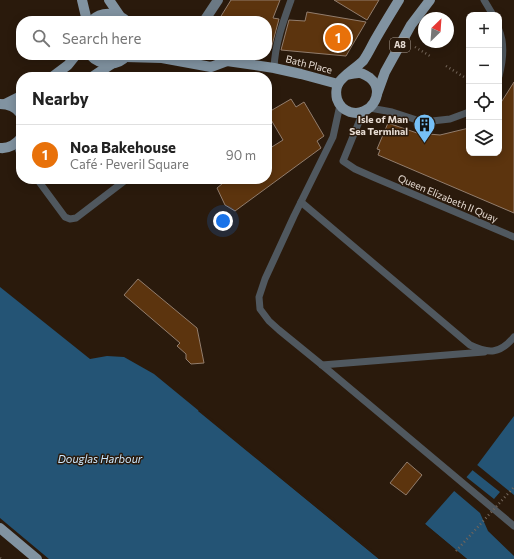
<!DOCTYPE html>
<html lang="en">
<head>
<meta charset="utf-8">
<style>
	:root { --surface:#fff; --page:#f2f2f2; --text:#222; --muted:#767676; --line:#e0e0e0; --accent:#486982 }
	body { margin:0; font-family:Commissioner,sans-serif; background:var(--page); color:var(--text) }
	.controls { position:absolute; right:12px; top:12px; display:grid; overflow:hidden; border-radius:8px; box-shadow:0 2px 10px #0003 }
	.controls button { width:36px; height:36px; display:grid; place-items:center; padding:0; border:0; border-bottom:1px solid var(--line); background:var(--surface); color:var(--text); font:20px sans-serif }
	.compass { position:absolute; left:418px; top:12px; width:36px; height:36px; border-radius:50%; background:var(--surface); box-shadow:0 2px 10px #0003; rotate:25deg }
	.you { position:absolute; left:223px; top:221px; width:14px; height:14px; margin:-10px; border:3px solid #fff; border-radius:50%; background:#1a73e8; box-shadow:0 0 0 6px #1a73e833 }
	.badge { display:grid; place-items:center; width:26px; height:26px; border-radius:50%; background:var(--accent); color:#fff; font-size:13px; font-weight:700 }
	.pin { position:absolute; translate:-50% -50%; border:2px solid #fff; box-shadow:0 1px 4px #0006 }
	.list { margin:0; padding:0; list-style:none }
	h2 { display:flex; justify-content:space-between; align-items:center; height:52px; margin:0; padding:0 16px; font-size:17px }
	h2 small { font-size:13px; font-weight:400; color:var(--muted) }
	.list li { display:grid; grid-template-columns:26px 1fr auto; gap:12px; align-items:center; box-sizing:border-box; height:60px; padding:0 16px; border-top:1px solid var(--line) }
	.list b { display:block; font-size:15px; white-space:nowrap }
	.list p { margin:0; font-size:13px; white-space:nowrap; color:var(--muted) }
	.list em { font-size:13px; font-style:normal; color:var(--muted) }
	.icon { flex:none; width:22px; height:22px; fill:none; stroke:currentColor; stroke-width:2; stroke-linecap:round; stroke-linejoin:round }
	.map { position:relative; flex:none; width:514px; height:559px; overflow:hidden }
	.search { position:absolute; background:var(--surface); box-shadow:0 2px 10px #0003; left:16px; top:16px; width:256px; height:44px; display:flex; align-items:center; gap:10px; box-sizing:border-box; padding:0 14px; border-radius:16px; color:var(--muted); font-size:15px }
	.panel { position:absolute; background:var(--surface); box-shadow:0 2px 10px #0003; left:16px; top:72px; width:256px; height:112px; border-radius:16px }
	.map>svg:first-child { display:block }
</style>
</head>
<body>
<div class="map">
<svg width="514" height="559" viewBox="0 0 514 559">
	<rect width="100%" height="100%" fill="#2a1a0c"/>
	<g fill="#245475">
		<path d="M0 287 90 359 107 356 124 357 154 374 379 559H49L0 518Z"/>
		<path d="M514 416V559H467L425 524 478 464Z"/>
	</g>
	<g fill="#2a1a0c">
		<path d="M200 409 381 557V559H379L198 411Z"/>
		<path d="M476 464 514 495V556L488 531 480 513 453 490 465 476 494 499 500 492 471 469Z"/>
		<path d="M425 524 467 559H464L424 526Z"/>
	</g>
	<g fill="#5c340e" stroke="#927d6d">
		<path d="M231 0H280L273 18 279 19 271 49H267V21H218Z"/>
		<path d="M334 0H379L367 20Z"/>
		<path d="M307 12 366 22 346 56 281 50 289 20 305 21Z"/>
		<path d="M514 82V213L378 155 380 150 377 149 388 123 417 133 440 135 469 128V153H499V105L502 101Z"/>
		<path d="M291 99 296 107 304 102 324 136 317 141 321 148 235 211 225 205 217 188 228 179H267V150L283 140 267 113Z"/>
		<path d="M138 279 197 328 204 363 191 364 186 359V354L177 346 180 343 124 295Z"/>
		<path d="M407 462 422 475 406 495 390 483Z"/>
	</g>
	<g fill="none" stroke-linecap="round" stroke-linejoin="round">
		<g stroke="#74665a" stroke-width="2.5" stroke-dasharray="1 3" stroke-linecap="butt">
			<path d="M415 47 430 56"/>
			<path d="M446 66 469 80"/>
			<path d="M0 558 1 559"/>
		</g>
		<g stroke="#50585f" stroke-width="7">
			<path d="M484 0 493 15"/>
			<path d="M499 30C505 44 503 61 499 76"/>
			<path d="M274 68C275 44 283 22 291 0"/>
			<path d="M340 105 333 137 294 216 265 279 259 297 260 309 269 321 279 330 322 365 514 526"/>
			<path d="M370 108 392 112 423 122 450 119 469 112"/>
			<path d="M363 112 343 161 355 169 373 177 514 237"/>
			<path d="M16 144 21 156"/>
			<path d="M37 179 65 217 70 219 76 218 127 179"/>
			<path d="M301 202 470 345C489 354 500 354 514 337"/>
			<path d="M322 365 484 352"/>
		</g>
		<path stroke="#6b7984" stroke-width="10" d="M204 21 218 0"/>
		<g stroke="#8193a1" stroke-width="10">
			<path d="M82 0 87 21"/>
			<path d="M109 0 120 16"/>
			<path d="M91 21C102 11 116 12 127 21"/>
			<path d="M90 55C100 66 118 67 127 55"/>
			<path d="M218 55 227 61 274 68 301 74 338 84"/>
			<path d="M125 57 162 58 211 67 227 61"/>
			<path d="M347 75C351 74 355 73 359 73 363 73 367 76 370 78 387 92 370 118 350 112 344 110 339 105 337 99 336 95 336 88 338 84 342 76 356 68 363 61 368 54 371 47 375 40 383 26 391 13 399 0"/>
			<path d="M52 77 68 65 76 55"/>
			<path d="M92 77 113 63"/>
			<path d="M377 94 385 72 411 25 430 0"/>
			<path d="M0 104C9 104 16 107 21 114"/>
			<path d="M5 104 21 96"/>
			<path d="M0 148C9 149 15 145 21 138"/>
			<path d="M0 528 37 559"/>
		</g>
		<path stroke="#74665a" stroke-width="2.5" stroke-dasharray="1 3" stroke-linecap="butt" d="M456 551 514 487"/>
	</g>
	<defs>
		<symbol id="building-pin" viewBox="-11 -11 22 30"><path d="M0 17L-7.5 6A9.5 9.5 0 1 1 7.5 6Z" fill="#76c0f7" stroke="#2a1a0c"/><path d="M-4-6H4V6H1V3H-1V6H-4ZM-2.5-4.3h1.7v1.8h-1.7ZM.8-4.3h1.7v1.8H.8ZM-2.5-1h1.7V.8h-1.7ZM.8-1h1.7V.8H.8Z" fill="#111"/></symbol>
	</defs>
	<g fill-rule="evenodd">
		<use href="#building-pin" x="412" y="112" width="25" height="34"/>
	</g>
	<g text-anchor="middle" stroke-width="3" stroke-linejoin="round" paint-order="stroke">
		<rect fill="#2a1a0c" stroke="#aea297" stroke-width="1" x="390" y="38" width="20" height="14" rx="3"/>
		<g font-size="9" font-weight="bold" fill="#e7dcd3">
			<text x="400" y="48">A8</text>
		</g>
		<g font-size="10" fill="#e7dcd3" stroke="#2a1a0c">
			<text transform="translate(309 64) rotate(14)" y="4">Bath Place</text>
			<text transform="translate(448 198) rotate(23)" y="4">Queen Elizabeth II Quay</text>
		</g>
		<g font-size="10" font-weight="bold" fill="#e7dcd3" stroke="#2a1a0c" text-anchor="end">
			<text x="408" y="123">Isle of Man<tspan x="408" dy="12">Sea Terminal</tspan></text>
		</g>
		<g font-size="11" font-style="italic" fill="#cbe7fd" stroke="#2a1a0c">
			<text x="100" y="463">Douglas Harbour</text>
		</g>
	</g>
</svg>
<div class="controls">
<button>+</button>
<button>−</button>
<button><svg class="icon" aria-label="locate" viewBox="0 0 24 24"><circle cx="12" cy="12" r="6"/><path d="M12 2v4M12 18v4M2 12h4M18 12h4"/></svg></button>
<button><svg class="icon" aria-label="layers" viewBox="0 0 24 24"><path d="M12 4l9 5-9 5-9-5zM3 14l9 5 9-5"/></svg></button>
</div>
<svg class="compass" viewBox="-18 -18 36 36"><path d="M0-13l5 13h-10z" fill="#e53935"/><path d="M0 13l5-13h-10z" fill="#767676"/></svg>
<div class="you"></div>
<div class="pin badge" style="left:338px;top:38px;background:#e8710a">1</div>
<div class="search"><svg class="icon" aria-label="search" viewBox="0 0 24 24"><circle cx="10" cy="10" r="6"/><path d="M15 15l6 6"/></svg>Search here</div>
<section class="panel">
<h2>Nearby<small></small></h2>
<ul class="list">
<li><span class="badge" style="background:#e8710a">1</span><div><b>Noa Bakehouse</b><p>Café · Peveril Square</p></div><em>90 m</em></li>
</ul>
</section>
</div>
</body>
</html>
